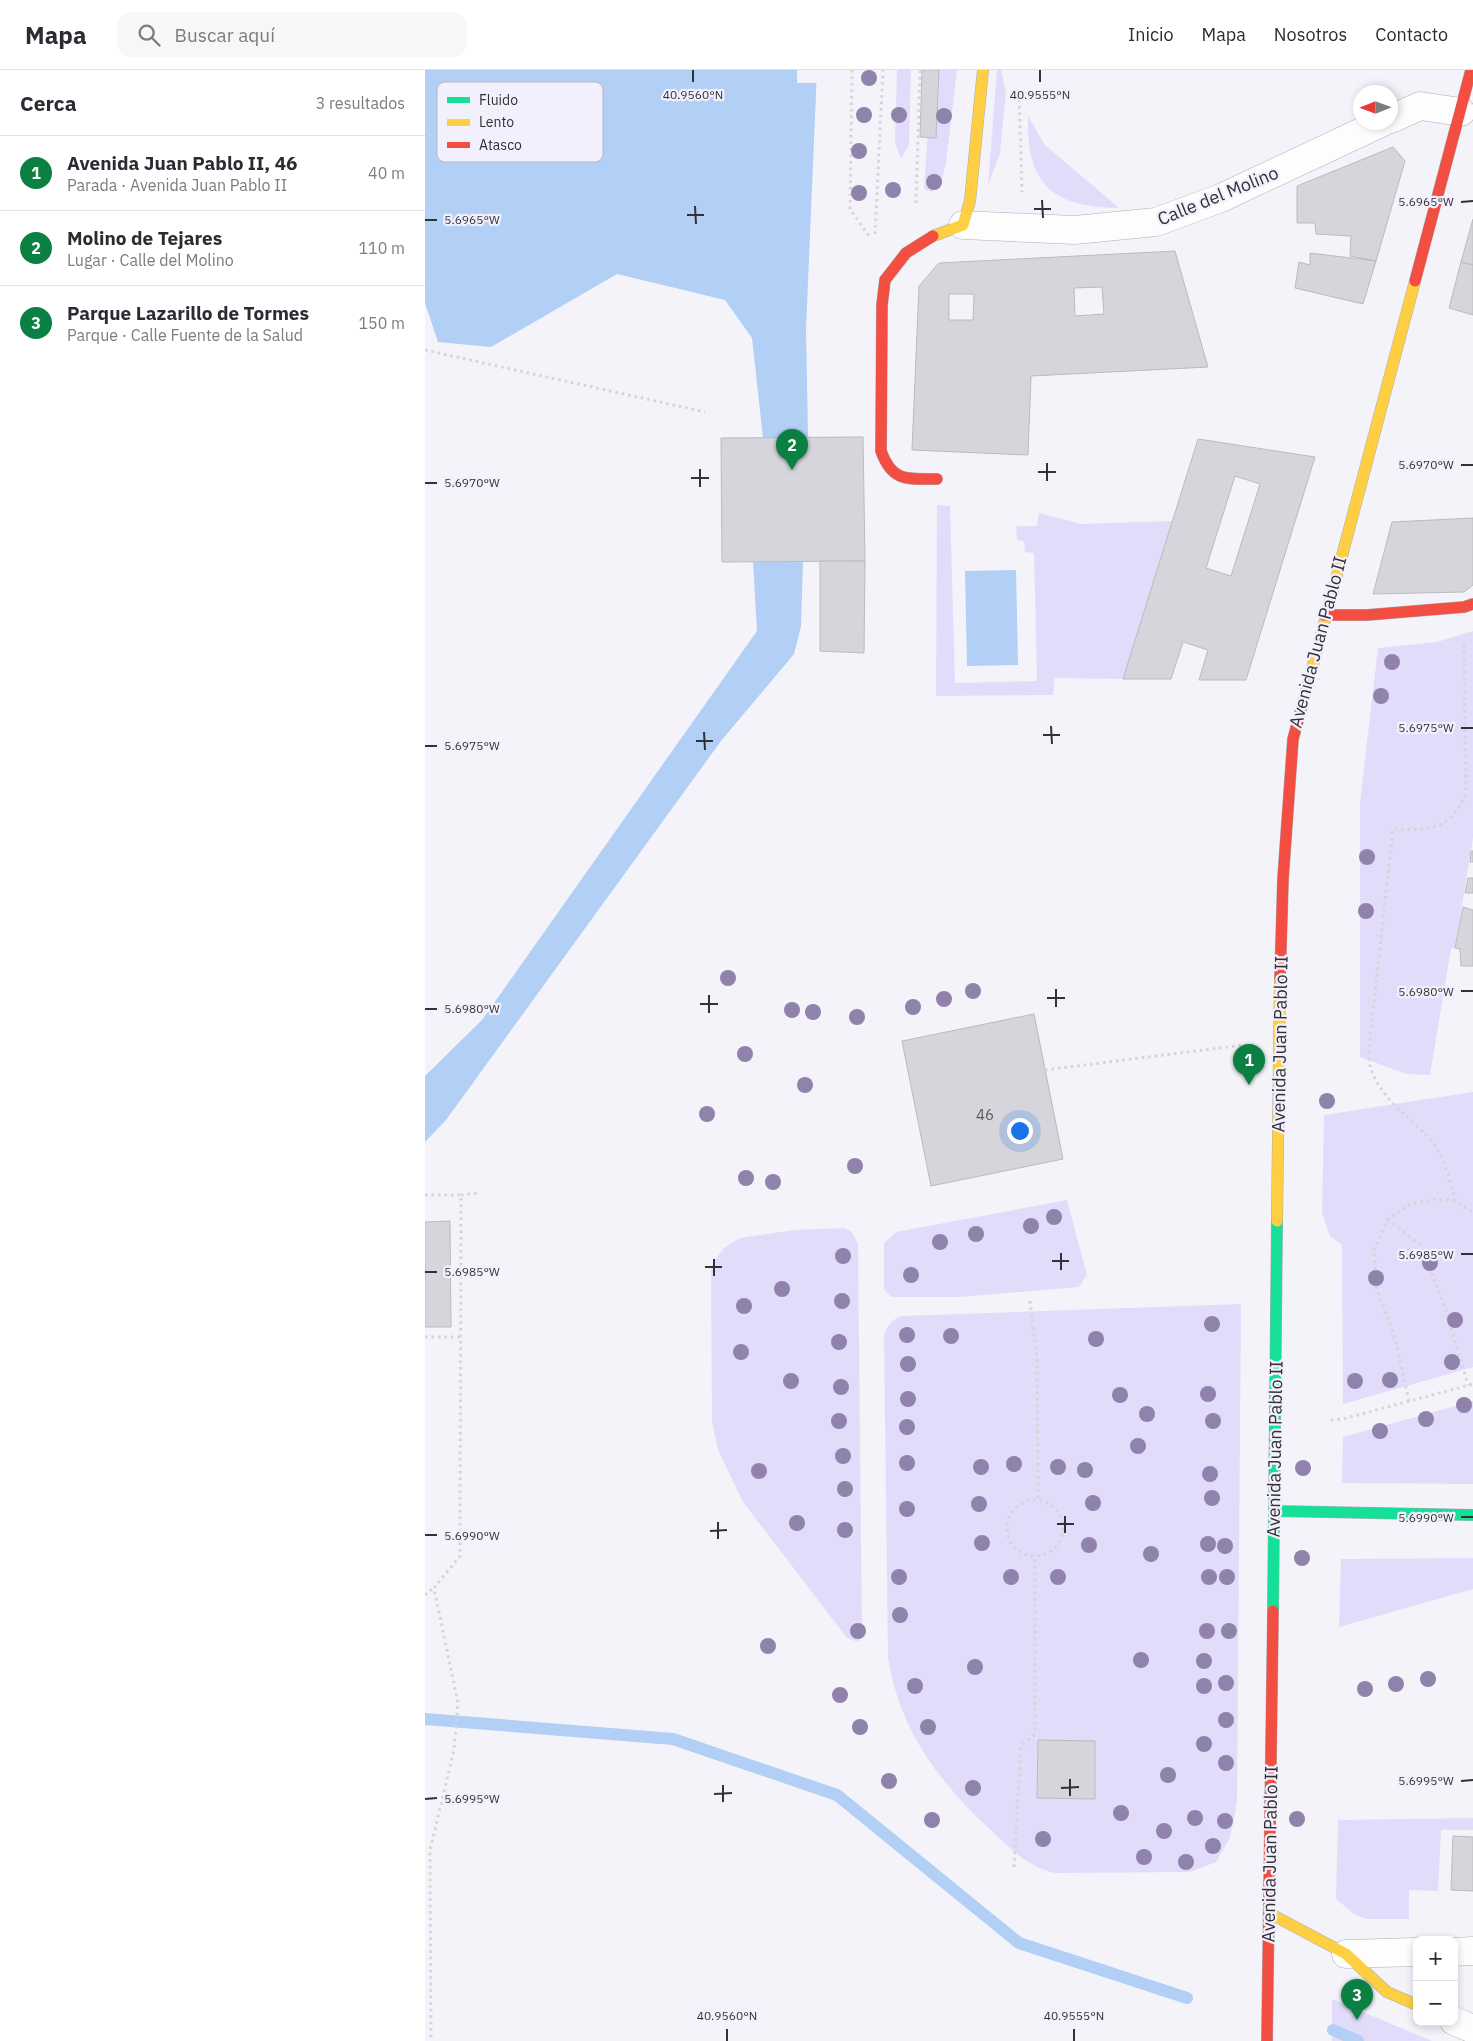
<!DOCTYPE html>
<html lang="es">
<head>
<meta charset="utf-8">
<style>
	:root { --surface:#fff; --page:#f7f7f7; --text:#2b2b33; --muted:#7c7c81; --line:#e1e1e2; --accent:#0b8043 }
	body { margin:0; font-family:"IBM Plex Sans",sans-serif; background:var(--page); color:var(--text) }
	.controls { position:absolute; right:15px; bottom:15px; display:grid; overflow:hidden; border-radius:10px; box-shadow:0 2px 8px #0003 }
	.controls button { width:45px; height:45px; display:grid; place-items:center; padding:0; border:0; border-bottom:1px solid var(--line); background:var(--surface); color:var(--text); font:25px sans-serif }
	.compass { position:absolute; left:928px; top:15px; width:45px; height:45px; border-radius:50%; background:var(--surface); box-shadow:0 2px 8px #0003; rotate:269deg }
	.you { position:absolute; left:594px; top:1060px; width:18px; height:18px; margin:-12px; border:4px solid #fff; border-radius:50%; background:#1a73e8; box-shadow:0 0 0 8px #1a73e833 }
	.badge { display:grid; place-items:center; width:32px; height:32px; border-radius:50%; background:var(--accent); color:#fff; font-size:16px; font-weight:700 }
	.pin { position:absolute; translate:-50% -41px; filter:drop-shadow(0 1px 2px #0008) }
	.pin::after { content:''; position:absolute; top:26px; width:18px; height:15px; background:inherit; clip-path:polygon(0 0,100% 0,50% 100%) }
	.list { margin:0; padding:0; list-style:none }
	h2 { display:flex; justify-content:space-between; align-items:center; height:65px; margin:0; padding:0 20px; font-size:21px }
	h2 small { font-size:16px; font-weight:400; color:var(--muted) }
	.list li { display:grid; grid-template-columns:32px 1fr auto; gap:15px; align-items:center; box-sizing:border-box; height:75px; padding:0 20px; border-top:1px solid var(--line) }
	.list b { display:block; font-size:19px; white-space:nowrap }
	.list p { margin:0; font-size:16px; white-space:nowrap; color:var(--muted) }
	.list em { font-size:16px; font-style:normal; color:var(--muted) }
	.icon { flex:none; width:28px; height:28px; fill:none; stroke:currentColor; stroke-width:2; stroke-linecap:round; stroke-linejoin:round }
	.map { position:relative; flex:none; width:1048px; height:1971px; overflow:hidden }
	header { display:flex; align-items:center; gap:30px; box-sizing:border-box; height:70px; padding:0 25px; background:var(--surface); border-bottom:1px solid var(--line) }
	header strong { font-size:24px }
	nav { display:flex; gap:28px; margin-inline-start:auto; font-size:18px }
	.search { width:350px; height:45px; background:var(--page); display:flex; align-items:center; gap:12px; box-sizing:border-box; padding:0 18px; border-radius:15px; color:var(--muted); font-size:19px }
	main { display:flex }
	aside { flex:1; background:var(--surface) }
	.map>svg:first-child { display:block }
</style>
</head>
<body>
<header>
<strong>Mapa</strong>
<div class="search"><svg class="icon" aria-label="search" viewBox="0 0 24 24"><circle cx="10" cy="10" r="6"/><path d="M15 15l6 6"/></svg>Buscar aquí</div>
<nav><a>Inicio</a><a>Mapa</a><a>Nosotros</a><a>Contacto</a></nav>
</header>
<main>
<aside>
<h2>Cerca<small>3 resultados</small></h2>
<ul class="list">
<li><span class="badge">1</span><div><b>Avenida Juan Pablo II, 46</b><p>Parada · Avenida Juan Pablo II</p></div><em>40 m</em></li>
<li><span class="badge">2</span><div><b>Molino de Tejares</b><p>Lugar · Calle del Molino</p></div><em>110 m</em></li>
<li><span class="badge">3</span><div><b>Parque Lazarillo de Tormes</b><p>Parque · Calle Fuente de la Salud</p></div><em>150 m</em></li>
</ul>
</aside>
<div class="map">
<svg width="1048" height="1971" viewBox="0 0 1048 1971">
	<rect width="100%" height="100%" fill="#f4f3fa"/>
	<g fill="#e2dcfb">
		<path d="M472 0H486L484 75 476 88 470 73Z"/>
		<path d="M507 0H532L521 93 517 110 507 122 499 119Z"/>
		<path d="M572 0H576L581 22 575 83 563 116Z"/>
		<path d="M603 46 620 75 694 138C627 137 601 114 603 46Z"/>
		<path d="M512 435 525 436 530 613 612 611 609 483 600 482 599 471 592 470 591 456H612L614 443 656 454 748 451 698 609 630 608 628 625 511 626Z"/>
		<path d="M1048 561V768L1030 878H1026L1005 1005 981 1004 935 987V732L953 578 1012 572Z"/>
		<path d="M1048 1022V1297L918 1334 917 1175 905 1166 897 1143 899 1045Z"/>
		<path d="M642 1130 662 1205 654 1217 534 1227H466L459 1219V1173L471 1162Z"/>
		<path d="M419 1158 426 1161 433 1174 437 1567 433 1572 422 1568 318 1432 293 1380 287 1352 286 1200 288 1193 299 1178 315 1168 369 1160Z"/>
		<path d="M816 1234 812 1732 805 1768 791 1792 765 1802 630 1803C604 1797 588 1781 570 1764 516 1715 474 1661 463 1587L459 1266C462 1256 467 1249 477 1246Z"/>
		<path d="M1048 1331V1414L917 1413 918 1367Z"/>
		<path d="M1048 1488V1519L914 1557 916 1489Z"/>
		<path d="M1048 1748V1760H1016L1013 1821 984 1820V1849H942L929 1844 911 1829 913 1750Z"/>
		<path d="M907 1929 1007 1971H907Z"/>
	</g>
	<g fill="#b2cff5">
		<path d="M0 0H392L381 259 383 367 338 368 327 268 300 230 192 204 66 277 13 272 0 233Z"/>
		<path d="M328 492H378L376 556 369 584 296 671 21 1050 0 1072V1006L57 950 332 561Z"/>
		<path d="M591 500 593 595 542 596 540 501Z"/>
	</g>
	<path fill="#f4f3fa" d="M372 0H393L392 13H372Z"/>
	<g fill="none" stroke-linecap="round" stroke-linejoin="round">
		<g stroke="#b2cff5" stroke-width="12">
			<path d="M0 1649 248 1669 412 1725 594 1873 762 1928"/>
			<path d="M908 1960 933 1971"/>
		</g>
	</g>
	<g fill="#d6d5db" stroke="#bababf" fill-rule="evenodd">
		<path d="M497 0H514L511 68 495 67Z"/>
		<path d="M968 77 980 91 951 191 925 186 926 166 891 164 890 153H872V116Z"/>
		<path d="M1048 149V195L1036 192Z"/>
		<path d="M750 181 783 297 606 306 603 385 487 380 494 216 514 193ZM677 217 679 244 650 246 649 218ZM524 224H549L548 250H524Z"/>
		<path d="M885 183 951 191 938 234 870 218 874 192 885 195Z"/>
		<path d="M1036 192 1048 195V245L1024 238Z"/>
		<path d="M438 367 440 491 297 492 296 368Z"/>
		<path d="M773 369 890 387 821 610H774L783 580 758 572 746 609H698ZM810 406 835 414 806 506 781 498Z"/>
		<path d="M1048 448V515L1039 522 948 524 967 452Z"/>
		<path d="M395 491H440L439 583 395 581Z"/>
		<path d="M1046 781H1048V792H1045Z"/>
		<path d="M1043 808H1048V823H1040Z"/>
		<path d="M1038 837 1048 840V896H1036L1035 879 1030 878Z"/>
		<path d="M609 944 638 1089 506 1116 477 971Z"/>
		<path d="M25 1151 26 1257H0V1152Z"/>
		<path d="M613 1670 670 1671V1729L612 1728Z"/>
		<path d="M1028 1766 1048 1767V1821L1026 1820Z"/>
	</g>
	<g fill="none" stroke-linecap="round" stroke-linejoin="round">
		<defs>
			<g id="street">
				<path d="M966 49 995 36 1036 42"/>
				<path d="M538 155 650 160 731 152 796 128 958 52"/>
				<path d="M1029 1882 1048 1881"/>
				<path d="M921 1884 992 1882"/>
				<path d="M1029 1951 1048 1959"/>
			</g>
			<g id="fast">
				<path d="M850 1441 1048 1445"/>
				<path d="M848 1541 852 1151"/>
			</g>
			<g id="slow">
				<path d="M508 166 538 155 545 131 558 0"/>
				<path d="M884 610 990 211"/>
				<path d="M852 1151 855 909"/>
				<path d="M844 1843 921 1884 962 1922 992 1935"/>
			</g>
			<g id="jam">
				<path d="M508 166 481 183 460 210 457 235 456 381C467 412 482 409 512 409"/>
				<path d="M990 211 1046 0"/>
				<path d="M899 545H942L1039 537 1048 534"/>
				<path d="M855 909 858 809 868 669 884 610"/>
				<path d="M842 1971 848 1541"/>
			</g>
		</defs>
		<use href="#street" stroke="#aeadb2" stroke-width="29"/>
		<use href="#fast" stroke="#aeadb2" stroke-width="12"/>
		<use href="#slow" stroke="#aeadb2" stroke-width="12"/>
		<use href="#jam" stroke="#aeadb2" stroke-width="12"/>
		<g stroke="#d5d4d6" stroke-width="3" stroke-dasharray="2.5 4" stroke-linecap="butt">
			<path d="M427 0 425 139 446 169"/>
			<path d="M594 23 597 122"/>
			<path d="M491 133 495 0"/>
			<path d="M450 164 458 0"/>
			<path d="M0 280 280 342"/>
			<path d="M620 1000 818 975"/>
			<path d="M0 1125H36L35 1486 9 1518 33 1633 29 1680 5 1780 6 1971"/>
			<path d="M36 1125 55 1123"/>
			<path d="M1031 1131C1025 1112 1020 1089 1008 1073 988 1048 957 1032 946 999 943 991 945 978 945 968L968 759C1005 761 1025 760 1041 724L1039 573"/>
			<path d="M963 1149 995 1175 1019 1234 1043 1315"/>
			<path d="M605 1231 612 1288 613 1428"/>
			<path d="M0 1267H36"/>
			<path d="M984 1331 970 1268 951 1217 949 1179 963 1149 985 1134 1012 1129 1031 1131 1048 1143"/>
			<path d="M906 1350 918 1349 1048 1314"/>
			<circle cx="610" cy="1458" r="28"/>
			<path d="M0 1525 9 1518"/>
			<path d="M589 1797 596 1676 610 1664V1487"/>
		</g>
		<use href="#street" stroke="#fdfdfe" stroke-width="28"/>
		<use href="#fast" stroke="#16e098" stroke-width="11"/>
		<use href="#slow" stroke="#ffcf43" stroke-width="11"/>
		<use href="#jam" stroke="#f24e42" stroke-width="11"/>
	</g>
	<g fill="#8f82ab">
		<circle cx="444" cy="8" r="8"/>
		<circle cx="439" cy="45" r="8"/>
		<circle cx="474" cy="45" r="8"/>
		<circle cx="519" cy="46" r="8"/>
		<circle cx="434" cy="81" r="8"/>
		<circle cx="509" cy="112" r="8"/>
		<circle cx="468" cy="120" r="8"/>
		<circle cx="434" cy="123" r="8"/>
		<circle cx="967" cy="592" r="8"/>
		<circle cx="956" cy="626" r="8"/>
		<circle cx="942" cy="787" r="8"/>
		<circle cx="941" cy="841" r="8"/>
		<circle cx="303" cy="908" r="8"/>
		<circle cx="548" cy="921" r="8"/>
		<circle cx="519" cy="929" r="8"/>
		<circle cx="488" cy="937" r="8"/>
		<circle cx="367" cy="940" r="8"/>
		<circle cx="388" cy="942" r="8"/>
		<circle cx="432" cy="947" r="8"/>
		<circle cx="320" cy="984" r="8"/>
		<circle cx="380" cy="1015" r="8"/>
		<circle cx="902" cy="1031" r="8"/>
		<circle cx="282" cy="1044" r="8"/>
		<circle cx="430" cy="1096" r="8"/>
		<circle cx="321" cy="1108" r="8"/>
		<circle cx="348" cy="1112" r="8"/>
		<circle cx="629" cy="1147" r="8"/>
		<circle cx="606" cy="1156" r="8"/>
		<circle cx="551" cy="1164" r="8"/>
		<circle cx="515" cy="1172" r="8"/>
		<circle cx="418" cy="1186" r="8"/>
		<circle cx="1005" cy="1193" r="8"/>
		<circle cx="486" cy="1205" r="8"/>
		<circle cx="951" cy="1208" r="8"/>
		<circle cx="357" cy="1219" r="8"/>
		<circle cx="417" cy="1231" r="8"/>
		<circle cx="319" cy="1236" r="8"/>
		<circle cx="1030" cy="1250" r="8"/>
		<circle cx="787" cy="1254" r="8"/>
		<circle cx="482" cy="1265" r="8"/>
		<circle cx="526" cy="1266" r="8"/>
		<circle cx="671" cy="1269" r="8"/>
		<circle cx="414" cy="1272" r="8"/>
		<circle cx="316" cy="1282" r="8"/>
		<circle cx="1027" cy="1292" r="8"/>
		<circle cx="483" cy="1294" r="8"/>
		<circle cx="965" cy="1310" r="8"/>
		<circle cx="366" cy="1311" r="8"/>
		<circle cx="930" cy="1311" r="8"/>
		<circle cx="416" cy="1317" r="8"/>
		<circle cx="783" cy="1324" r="8"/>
		<circle cx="695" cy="1325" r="8"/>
		<circle cx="483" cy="1329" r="8"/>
		<circle cx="1039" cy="1335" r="8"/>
		<circle cx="722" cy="1344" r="8"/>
		<circle cx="1001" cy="1349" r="8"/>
		<circle cx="414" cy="1351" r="8"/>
		<circle cx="788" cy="1351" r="8"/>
		<circle cx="482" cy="1357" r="8"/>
		<circle cx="955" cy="1361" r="8"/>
		<circle cx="713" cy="1376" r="8"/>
		<circle cx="418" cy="1386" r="8"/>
		<circle cx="482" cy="1393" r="8"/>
		<circle cx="589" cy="1394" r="8"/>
		<circle cx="556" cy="1397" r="8"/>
		<circle cx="633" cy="1397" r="8"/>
		<circle cx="878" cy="1398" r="8"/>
		<circle cx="660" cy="1400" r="8"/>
		<circle cx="334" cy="1401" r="8"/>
		<circle cx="785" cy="1404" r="8"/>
		<circle cx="420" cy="1419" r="8"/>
		<circle cx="787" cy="1428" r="8"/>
		<circle cx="668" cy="1433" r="8"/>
		<circle cx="554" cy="1434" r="8"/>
		<circle cx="482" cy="1439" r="8"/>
		<circle cx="372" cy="1453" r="8"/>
		<circle cx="420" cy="1460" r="8"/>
		<circle cx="557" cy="1473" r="8"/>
		<circle cx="783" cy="1474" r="8"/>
		<circle cx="664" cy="1475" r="8"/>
		<circle cx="800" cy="1476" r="8"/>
		<circle cx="726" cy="1484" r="8"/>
		<circle cx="877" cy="1488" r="8"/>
		<circle cx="474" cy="1507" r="8"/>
		<circle cx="586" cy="1507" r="8"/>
		<circle cx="633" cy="1507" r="8"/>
		<circle cx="784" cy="1507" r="8"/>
		<circle cx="802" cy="1507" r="8"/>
		<circle cx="475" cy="1545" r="8"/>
		<circle cx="433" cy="1561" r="8"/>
		<circle cx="782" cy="1561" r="8"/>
		<circle cx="804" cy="1561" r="8"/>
		<circle cx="343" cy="1576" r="8"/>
		<circle cx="716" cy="1590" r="8"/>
		<circle cx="779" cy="1591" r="8"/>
		<circle cx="550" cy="1597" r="8"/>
		<circle cx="1003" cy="1609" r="8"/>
		<circle cx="801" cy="1613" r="8"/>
		<circle cx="971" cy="1614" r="8"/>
		<circle cx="490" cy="1616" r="8"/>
		<circle cx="779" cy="1616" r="8"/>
		<circle cx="940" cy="1619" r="8"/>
		<circle cx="415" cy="1625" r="8"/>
		<circle cx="801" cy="1650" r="8"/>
		<circle cx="435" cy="1657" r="8"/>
		<circle cx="503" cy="1657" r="8"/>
		<circle cx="779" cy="1674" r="8"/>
		<circle cx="801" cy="1693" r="8"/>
		<circle cx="743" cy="1705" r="8"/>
		<circle cx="464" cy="1711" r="8"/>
		<circle cx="548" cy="1718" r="8"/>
		<circle cx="696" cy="1743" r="8"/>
		<circle cx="770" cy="1748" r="8"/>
		<circle cx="872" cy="1749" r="8"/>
		<circle cx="507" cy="1750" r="8"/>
		<circle cx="800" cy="1751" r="8"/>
		<circle cx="739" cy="1761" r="8"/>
		<circle cx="618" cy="1769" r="8"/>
		<circle cx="788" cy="1776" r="8"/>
		<circle cx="719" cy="1787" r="8"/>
		<circle cx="761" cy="1792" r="8"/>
	</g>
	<path fill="none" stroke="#323135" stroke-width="2" d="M268 0V12M615 0V12M617 130 618 148M1036 132 1048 131M270 136 271 154M609 139H626M262 145H279M0 150H12M622 393V411M1036 395H1048M275 399V417M613 402H631M266 408H284M0 413H12M626 656 627 674M1036 658H1048M279 662 280 680M618 665H635M271 671H288M0 676H12M631 919V937M1036 921H1048M284 925V943M622 928H640M275 934H293M0 939H12M636 1183V1200M1036 1184H1048M289 1189V1206M627 1191H644M280 1197H297M0 1202H12M640 1446V1463M1036 1447H1048M293 1452V1469M632 1454H649M285 1461 302 1460M0 1465H12M645 1709V1726M1036 1711 1048 1710M298 1715V1732M636 1718 654 1717M289 1724 307 1723M0 1729 12 1728M302 1959V1971M649 1959V1971"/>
	<g text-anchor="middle" stroke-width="4.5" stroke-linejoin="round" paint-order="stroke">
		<g font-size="15" fill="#5b5a5e">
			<text x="560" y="1050">46</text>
		</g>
		<g font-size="18" fill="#323135" stroke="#f3f0fd">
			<text transform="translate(793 126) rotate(-22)" y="6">Calle del Molino</text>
			<text transform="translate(893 572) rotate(-75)" y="6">Avenida Juan Pablo II</text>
			<text transform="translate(855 974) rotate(-89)" y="6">Avenida Juan Pablo II</text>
			<text transform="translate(850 1379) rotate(-89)" y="6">Avenida Juan Pablo II</text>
			<text transform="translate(845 1784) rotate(-89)" y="6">Avenida Juan Pablo II</text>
		</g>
	</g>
	<rect x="12" y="12" width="166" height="80" rx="8" fill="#f3f0fd" stroke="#b9b7c1" stroke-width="1"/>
	<rect x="22" y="27" width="23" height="6" fill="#16e098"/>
	<rect x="22" y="49" width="23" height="7" fill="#ffcf43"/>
	<rect x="22" y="72" width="23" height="6" fill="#f24e42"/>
	<g font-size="14" fill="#323135">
		<text x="54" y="35">Fluido</text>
		<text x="54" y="57">Lento</text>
		<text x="54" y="80">Atasco</text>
	</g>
	<g font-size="12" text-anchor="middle" fill="#323135" stroke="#f3f0fd" stroke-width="4.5" stroke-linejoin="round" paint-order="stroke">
		<text x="268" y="29">40.9560°N</text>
		<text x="615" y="29">40.9555°N</text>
		<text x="1001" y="136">5.6965°W</text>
		<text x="47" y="154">5.6965°W</text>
		<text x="1001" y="399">5.6970°W</text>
		<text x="47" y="417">5.6970°W</text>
		<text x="1001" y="662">5.6975°W</text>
		<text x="47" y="680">5.6975°W</text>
		<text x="1001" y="926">5.6980°W</text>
		<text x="47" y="943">5.6980°W</text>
		<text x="1001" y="1189">5.6985°W</text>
		<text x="47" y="1206">5.6985°W</text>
		<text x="1001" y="1452">5.6990°W</text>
		<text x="47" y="1470">5.6990°W</text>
		<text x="1001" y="1715">5.6995°W</text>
		<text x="47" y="1733">5.6995°W</text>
		<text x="302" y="1950">40.9560°N</text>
		<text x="649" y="1950">40.9555°N</text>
	</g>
</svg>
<div class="controls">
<button>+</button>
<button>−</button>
</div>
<svg class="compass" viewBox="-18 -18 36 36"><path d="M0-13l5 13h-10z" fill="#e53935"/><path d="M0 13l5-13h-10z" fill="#7c7c81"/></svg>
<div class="you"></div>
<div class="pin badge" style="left:824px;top:1015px">1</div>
<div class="pin badge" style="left:367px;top:400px">2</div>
<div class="pin badge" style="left:932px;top:1950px">3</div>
</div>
</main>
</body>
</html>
